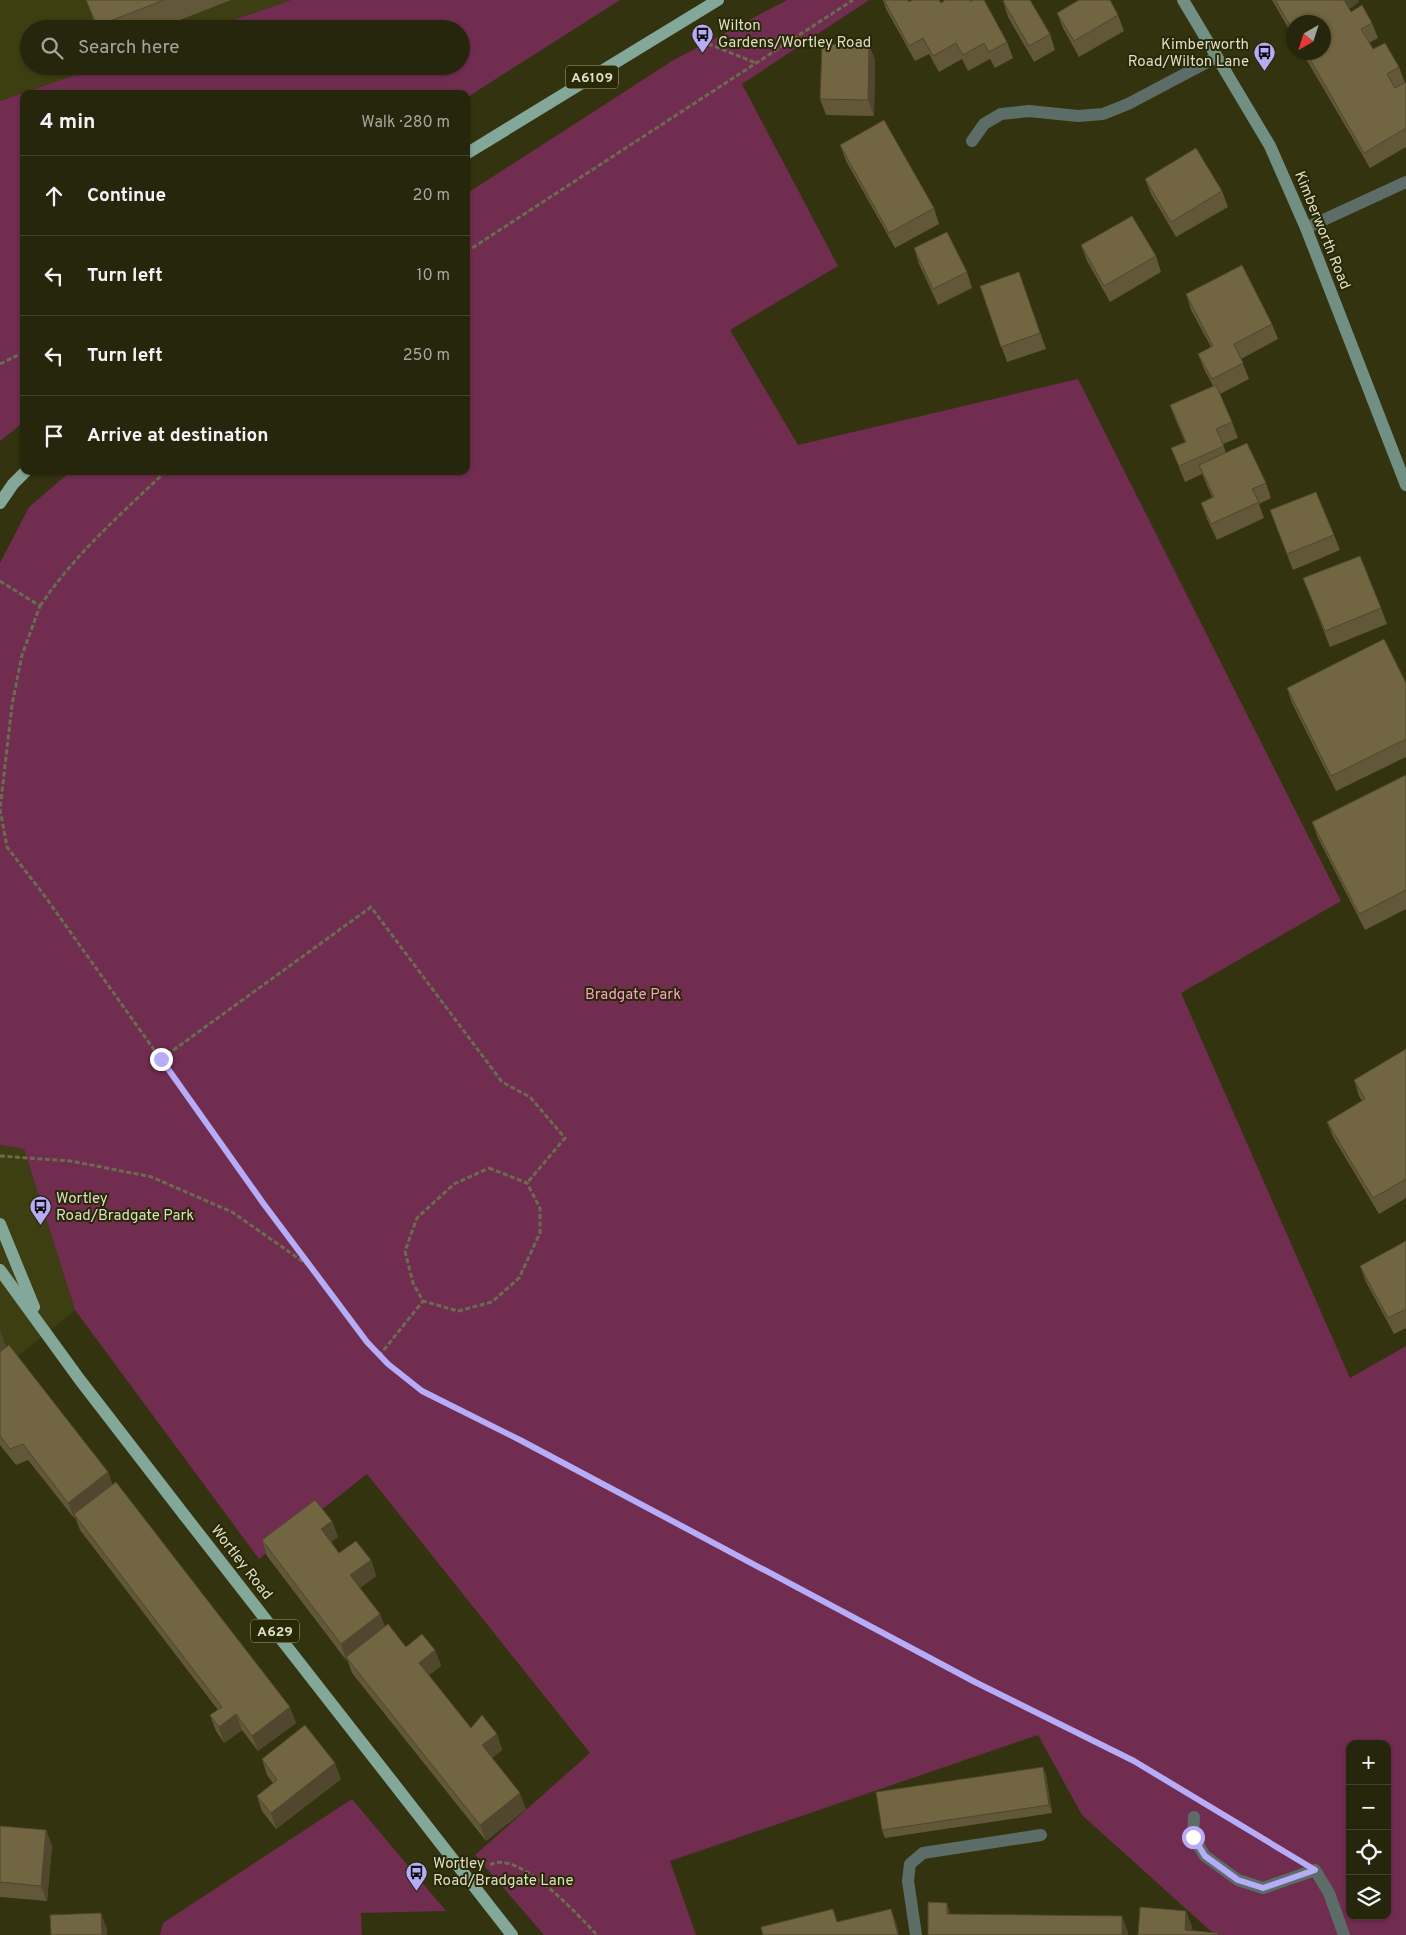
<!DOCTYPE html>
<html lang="en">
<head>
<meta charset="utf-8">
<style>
	:root { --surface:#26260c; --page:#2e2e15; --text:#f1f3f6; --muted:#a4a59d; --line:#42432d }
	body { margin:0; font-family:Overpass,sans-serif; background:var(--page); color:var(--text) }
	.controls { position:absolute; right:15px; bottom:15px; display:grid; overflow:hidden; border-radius:10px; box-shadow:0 1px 4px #0004 }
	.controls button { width:45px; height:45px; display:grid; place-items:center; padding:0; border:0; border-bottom:1px solid var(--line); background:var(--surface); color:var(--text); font:25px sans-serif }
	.compass { position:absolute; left:1286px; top:15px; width:45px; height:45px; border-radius:50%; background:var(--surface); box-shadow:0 1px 4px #0004; rotate:219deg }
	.stop { position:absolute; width:15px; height:15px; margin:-11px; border:4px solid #b6acf8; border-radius:50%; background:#fff }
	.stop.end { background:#b6acf8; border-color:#fff; box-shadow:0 1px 5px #0008 }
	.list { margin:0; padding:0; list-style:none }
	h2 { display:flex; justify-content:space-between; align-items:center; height:65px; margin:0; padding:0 20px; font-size:21px }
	h2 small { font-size:16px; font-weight:400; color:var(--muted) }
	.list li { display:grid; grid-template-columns:32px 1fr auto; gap:15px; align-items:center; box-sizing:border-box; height:80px; padding:0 20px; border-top:1px solid var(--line) }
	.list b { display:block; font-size:19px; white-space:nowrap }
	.list em { font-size:16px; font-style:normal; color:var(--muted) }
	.icon { flex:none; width:28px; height:28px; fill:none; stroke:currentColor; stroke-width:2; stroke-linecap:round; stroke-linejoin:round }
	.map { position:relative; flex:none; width:1406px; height:1935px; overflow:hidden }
	.search { position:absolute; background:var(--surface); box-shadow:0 1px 4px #0004; left:20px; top:20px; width:450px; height:55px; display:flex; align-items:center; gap:12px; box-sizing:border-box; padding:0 18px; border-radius:28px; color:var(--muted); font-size:19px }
	.panel { position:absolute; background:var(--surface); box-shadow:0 1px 4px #0004; left:20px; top:90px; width:450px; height:385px; border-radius:10px }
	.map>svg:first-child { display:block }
</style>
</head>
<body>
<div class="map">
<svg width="1406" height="1935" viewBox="0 0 1406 1935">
	<rect width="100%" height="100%" fill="#333310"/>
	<g fill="#3d3e11">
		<path d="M0 0H291L208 29H29V66H101L0 101Z"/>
		<path d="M0 1145 24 1149 75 1310 0 1371Z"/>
	</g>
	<g fill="#702d50" fill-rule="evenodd">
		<path d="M291 0H620L466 98V94H24V422L0 441V101L101 66H461V29H208Z"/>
		<path d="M787 0H869L742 84 838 266 730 330 798 445 1078 379 1341 901 1181 993 1350 1378 1406 1346V1935H1215L1082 1815 1038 1735 670 1861 696 1935H544L475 1855 590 1753 367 1474 259 1559 75 1310 24 1149 0 1145V563L29 507 71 471H466V194L672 61ZM1350 1744H1387V1916H1350Z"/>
		<path d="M352 1799 446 1911 361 1913 362 1935H160L163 1923Z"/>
	</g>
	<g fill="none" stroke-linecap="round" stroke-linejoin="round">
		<g stroke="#6b6c4e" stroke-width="3" stroke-dasharray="5 2.5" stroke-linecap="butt">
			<path d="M701 41 756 63"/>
			<path d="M466 252 853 0"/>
			<path d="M0 364 24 352"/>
			<path d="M0 581 40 606 22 655 12 705 0 809 7 847 44 895 263 1203 367 1342 388 1364 422 1391 520 1441 975 1682 1134 1761 1185 1792"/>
			<path d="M40 606C75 554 121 514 166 471"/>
			<path d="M161 1059 371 907 502 1082 530 1097 565 1138 527 1183"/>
			<path d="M0 1156 71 1161 152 1177 232 1212 308 1265"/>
			<path d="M489 1168 527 1183 540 1208V1233L519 1278 492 1302 458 1311 423 1301 413 1283 405 1251 417 1218 454 1184Z"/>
			<path d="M379 1356 423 1301"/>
			<path d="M1221 1813 1286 1852"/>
			<path d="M490 1865C518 1848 580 1917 597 1935"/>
		</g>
		<g stroke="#5b6d66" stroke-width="12">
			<path d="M1194 1817 1193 1837 1205 1856 1238 1880 1263 1888 1315 1870 1329 1893 1344 1935"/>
			<path d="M916 1935 908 1881 910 1864 923 1853 1041 1835"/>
		</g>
		<g stroke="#5b6d66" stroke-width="12">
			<path d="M972 141 984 124 1001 114 1029 111 1078 116 1103 114 1128 104 1217 57"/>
			<path d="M1306 228 1406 182"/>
		</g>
		<path stroke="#728f84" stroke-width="12" d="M1183 0 1270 146 1306 228 1406 485"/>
		<g stroke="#83a89a" stroke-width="12">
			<path d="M466 154 718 0"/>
			<path d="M0 503 13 484 26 471"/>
			<path d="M0 1224 34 1307"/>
			<path d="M0 1270 80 1380 185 1516 512 1935"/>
		</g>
	</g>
	<g fill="#625739">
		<path d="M86 0H231L157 29H97Z"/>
		<path d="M883 0H908L909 2 941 3 1007 42 1013 58 995 68 990 59 968 71 962 59 939 72 929 54 915 61 886 9Z"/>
		<path d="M1272 0H1358L1359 2 1349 9 1351 12 1372 23 1378 38 1369 43 1373 49 1399 67 1405 83 1406 82V147L1370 168 1302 52H1324L1294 22V38Z"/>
		<path d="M1003 1 1050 34 1055 50 1034 62 1008 17Z"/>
		<path d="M1057 13 1118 15 1124 31 1079 57 1063 28Z"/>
		<path d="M869 45 875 60 874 116 826 115 820 99Z"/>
		<path d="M840 145 934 208 939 224 895 248 846 161Z"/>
		<path d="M1145 179 1222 191 1228 207 1176 237 1151 194Z"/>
		<path d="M1081 245 1156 256 1161 272 1110 302 1087 261Z"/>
		<path d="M914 248 967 272 972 288 938 305 919 264Z"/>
		<path d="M1019 272 1046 349 1007 362 980 286Z"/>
		<path d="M1186 294 1272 324 1278 339 1241 359 1249 379 1220 394 1232 422 1238 438 1223 444 1226 453 1266 483 1271 498 1259 504 1264 518 1217 540 1207 519 1201 503 1212 497 1202 474 1185 482 1171 448 1185 442 1176 421 1170 405 1213 386 1204 369 1198 354 1211 347 1191 310Z"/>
		<path d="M1270 510 1334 535 1340 550 1293 570Z"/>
		<path d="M1303 578 1381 608 1387 624 1330 647Z"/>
		<path d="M1406 683V757L1336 791 1292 703 1287 688Z"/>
		<path d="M1406 775V909L1365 930 1318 838 1312 822Z"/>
		<path d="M1406 1049V1198L1379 1214 1333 1137 1327 1122 1362 1101 1359 1096 1354 1080Z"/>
		<path d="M1406 1241V1328L1394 1334 1366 1282 1360 1266Z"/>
		<path d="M0 1331 6 1347 108 1472 112 1485 296 1723 258 1751 242 1730 224 1743 216 1731 210 1715 218 1710 80 1530 75 1517 74 1518 28 1460 16 1465 0 1445Z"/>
		<path d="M332 1521 338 1537 331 1542 339 1553 371 1560 376 1576 360 1588 380 1614 385 1627 406 1647 435 1650 441 1666 429 1675 471 1728 497 1734 502 1750 492 1758 526 1809 486 1841 352 1673 347 1659 346 1660 267 1556 262 1540Z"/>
		<path d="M262 1759 341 1779 276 1829 262 1811 257 1796 273 1783 267 1775Z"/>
		<path d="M1043 1767 1046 1775 1052 1813 885 1838 882 1830Z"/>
		<path d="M0 1826 46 1830 52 1846 47 1901 0 1897Z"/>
	</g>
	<g fill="#50472e">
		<path d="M1343 0H1358L1359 2 1346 10Z"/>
		<path d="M869 45 875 60 874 116 868 100Z"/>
		<path d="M0 1331 7 1351 0 1356Z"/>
		<path d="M108 1472 114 1488 74 1514 75 1517 74 1518 68 1503Z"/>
		<path d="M332 1521 338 1537 327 1545 321 1529Z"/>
		<path d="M371 1560 376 1576 356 1591 350 1575Z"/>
		<path d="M380 1614 386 1630 346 1657 347 1659 346 1660 341 1644Z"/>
		<path d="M435 1650 441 1666 425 1678 419 1663Z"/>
		<path d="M290 1707 296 1723 258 1751 252 1736Z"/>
		<path d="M236 1714 242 1730 224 1743 219 1727Z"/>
		<path d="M497 1734 502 1750 488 1761 482 1745Z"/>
		<path d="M335 1763 341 1779 276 1829 271 1813Z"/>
		<path d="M1043 1767 1046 1775 1052 1813 1049 1805Z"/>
		<path d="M520 1793 526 1809 486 1841 480 1825Z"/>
		<path d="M46 1830 52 1846 47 1901 41 1886Z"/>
		<path d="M947 1903 952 1919 947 1914Z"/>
		<path d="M891 1909 897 1925 899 1935H898Z"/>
		<path d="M1186 1911 1192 1926 1191 1935 1185 1930Z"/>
		<path d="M101 1913 107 1929V1935H102Z"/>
		<path d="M1122 1916 1128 1932V1935H1122Z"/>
	</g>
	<g fill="#726542" stroke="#50472e">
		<path d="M86 0H164L97 26Z"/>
		<path d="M884 0H908L909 2 912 0H939L941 3 945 0H970V1L973 0H984L1007 42 989 52 984 43 963 55 956 43 933 56 923 38 909 46Z"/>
		<path d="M1005 0H1030L1050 34 1029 46 1003 1Z"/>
		<path d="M1079 0H1110L1118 15 1074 41 1057 13Z"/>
		<path d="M1275 0H1344L1351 12 1362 5 1372 23 1361 29 1373 49 1385 43 1399 67 1387 74 1395 88 1406 82V128L1364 153 1306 52H1324V22H1294V32Z"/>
		<path d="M822 44 869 45 868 100 820 99Z"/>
		<path d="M884 120 934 208 889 233 840 145Z"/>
		<path d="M1196 148 1222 191 1171 222 1145 179Z"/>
		<path d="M1132 216 1156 256 1104 286 1081 245Z"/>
		<path d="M947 232 967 272 933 289 914 248Z"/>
		<path d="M1242 265 1272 324 1234 344 1243 363 1212 379 1198 354 1213 346 1186 294Z"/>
		<path d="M1019 272 1040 333 1001 347 980 286Z"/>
		<path d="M1216 385 1232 422 1216 429 1224 446 1179 466 1171 448 1186 442 1170 405Z"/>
		<path d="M1247 443 1266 483 1252 489 1259 502 1211 524 1201 503 1214 497 1199 465Z"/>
		<path d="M1316 492 1334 535 1287 554 1270 510Z"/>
		<path d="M1360 556 1381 608 1325 631 1303 578Z"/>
		<path d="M1384 639 1406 683V739L1331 776 1287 688Z"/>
		<path d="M1406 775V890L1359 914 1312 822Z"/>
		<path d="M1406 1049V1179L1373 1198 1327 1122 1365 1099 1354 1080Z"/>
		<path d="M1406 1241V1309L1388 1318 1360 1266Z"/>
		<path d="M9 1345 108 1472 68 1503 23 1444 10 1449 0 1436V1352Z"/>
		<path d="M116 1482 290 1707 252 1736 236 1714 219 1727 210 1715 222 1707 74 1514Z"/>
		<path d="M315 1500 332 1521 321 1529 339 1553 356 1541 371 1560 350 1575 380 1614 341 1644 262 1540Z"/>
		<path d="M388 1624 406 1647 422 1634 435 1650 419 1663 471 1728 482 1715 497 1734 482 1745 520 1793 480 1825 346 1657Z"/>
		<path d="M305 1725 335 1763 271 1813 257 1796 277 1780 262 1759Z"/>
		<path d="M1043 1767 1049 1805 882 1830 876 1792Z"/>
		<path d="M0 1826 46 1830 41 1886 0 1882Z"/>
		<path d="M928 1902 947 1903V1914L1122 1916V1935H928Z"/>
		<path d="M1140 1907 1186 1911 1185 1930 1218 1933V1935H1138Z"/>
		<path d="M833 1909 837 1922 891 1909 898 1935H763L761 1927Z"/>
		<path d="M101 1913 102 1935H51L50 1915Z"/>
	</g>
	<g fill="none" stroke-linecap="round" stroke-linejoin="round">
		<path stroke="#b6acf8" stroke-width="6" d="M161 1059 263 1203 367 1342 388 1364 422 1391 520 1440 975 1682 1134 1761 1315 1870 1263 1888 1238 1880 1205 1856 1193 1837"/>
	</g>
	<defs>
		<symbol id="bus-pin" viewBox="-11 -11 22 30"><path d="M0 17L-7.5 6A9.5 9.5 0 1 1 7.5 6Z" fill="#b6acf8" stroke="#292905"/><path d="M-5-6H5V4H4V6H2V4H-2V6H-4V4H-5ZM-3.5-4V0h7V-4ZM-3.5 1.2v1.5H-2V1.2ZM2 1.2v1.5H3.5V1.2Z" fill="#111"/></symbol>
	</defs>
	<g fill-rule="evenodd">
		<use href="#bus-pin" x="690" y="22" width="25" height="34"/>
		<use href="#bus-pin" x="1252" y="40" width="25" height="34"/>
		<use href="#bus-pin" x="28" y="1194" width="25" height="34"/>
		<use href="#bus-pin" x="404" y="1860" width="25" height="34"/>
	</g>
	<g text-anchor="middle" stroke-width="4" stroke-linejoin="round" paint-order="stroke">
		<g fill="#292905" stroke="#a7a88f" stroke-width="1">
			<rect x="566" y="65.5" width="52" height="23" rx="4"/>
			<rect x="251" y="1619.5" width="48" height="23" rx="4"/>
		</g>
		<g font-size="14" font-weight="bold" fill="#dddeca">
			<text x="592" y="82">A6109</text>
			<text x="275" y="1636">A629</text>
		</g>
		<g font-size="15" fill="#dddeca" stroke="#292905" text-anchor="start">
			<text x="718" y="30">Wilton<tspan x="718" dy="17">Gardens/Wortley Road</tspan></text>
			<text x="1249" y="49" text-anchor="end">Kimberworth<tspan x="1249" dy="17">Road/Wilton Lane</tspan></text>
			<text x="56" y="1203">Wortley<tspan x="56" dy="17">Road/Bradgate Park</tspan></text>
			<text x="433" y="1868">Wortley<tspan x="433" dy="17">Road/Bradgate Lane</tspan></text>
		</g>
		<g font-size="15" fill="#dddeca" stroke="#292905">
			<text transform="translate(1323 230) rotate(68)" y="5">Kimberworth Road</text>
			<text transform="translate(242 1562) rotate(52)" y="5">Wortley Road</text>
		</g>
		<g font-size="15" fill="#fa9fcb" stroke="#292905">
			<text x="633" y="999">Bradgate Park</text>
		</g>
	</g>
</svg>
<div class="controls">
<button>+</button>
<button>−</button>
<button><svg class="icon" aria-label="locate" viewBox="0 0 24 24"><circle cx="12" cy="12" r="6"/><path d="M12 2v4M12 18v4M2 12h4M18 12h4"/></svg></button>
<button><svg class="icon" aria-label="layers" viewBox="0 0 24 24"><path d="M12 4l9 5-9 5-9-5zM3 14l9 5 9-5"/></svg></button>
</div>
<svg class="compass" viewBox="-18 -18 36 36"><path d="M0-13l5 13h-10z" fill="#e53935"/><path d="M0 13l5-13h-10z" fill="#a4a59d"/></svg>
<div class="stop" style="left:1193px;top:1837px"></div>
<div class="stop end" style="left:161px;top:1059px"></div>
<div class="search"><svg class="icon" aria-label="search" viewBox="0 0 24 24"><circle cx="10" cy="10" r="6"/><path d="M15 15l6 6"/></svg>Search here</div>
<section class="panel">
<h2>4 min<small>Walk · 280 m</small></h2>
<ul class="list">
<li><svg class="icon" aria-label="ahead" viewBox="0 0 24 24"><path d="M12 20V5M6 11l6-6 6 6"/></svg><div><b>Continue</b></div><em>20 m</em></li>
<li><svg class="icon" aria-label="left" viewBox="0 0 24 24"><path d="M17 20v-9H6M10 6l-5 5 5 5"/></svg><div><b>Turn left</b></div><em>10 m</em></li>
<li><svg class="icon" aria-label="left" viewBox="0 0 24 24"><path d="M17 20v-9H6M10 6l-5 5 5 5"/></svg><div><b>Turn left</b></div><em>250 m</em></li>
<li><svg class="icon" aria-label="arrive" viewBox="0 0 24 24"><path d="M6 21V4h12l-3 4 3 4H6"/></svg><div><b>Arrive at destination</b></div></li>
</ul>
</section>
</div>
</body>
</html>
